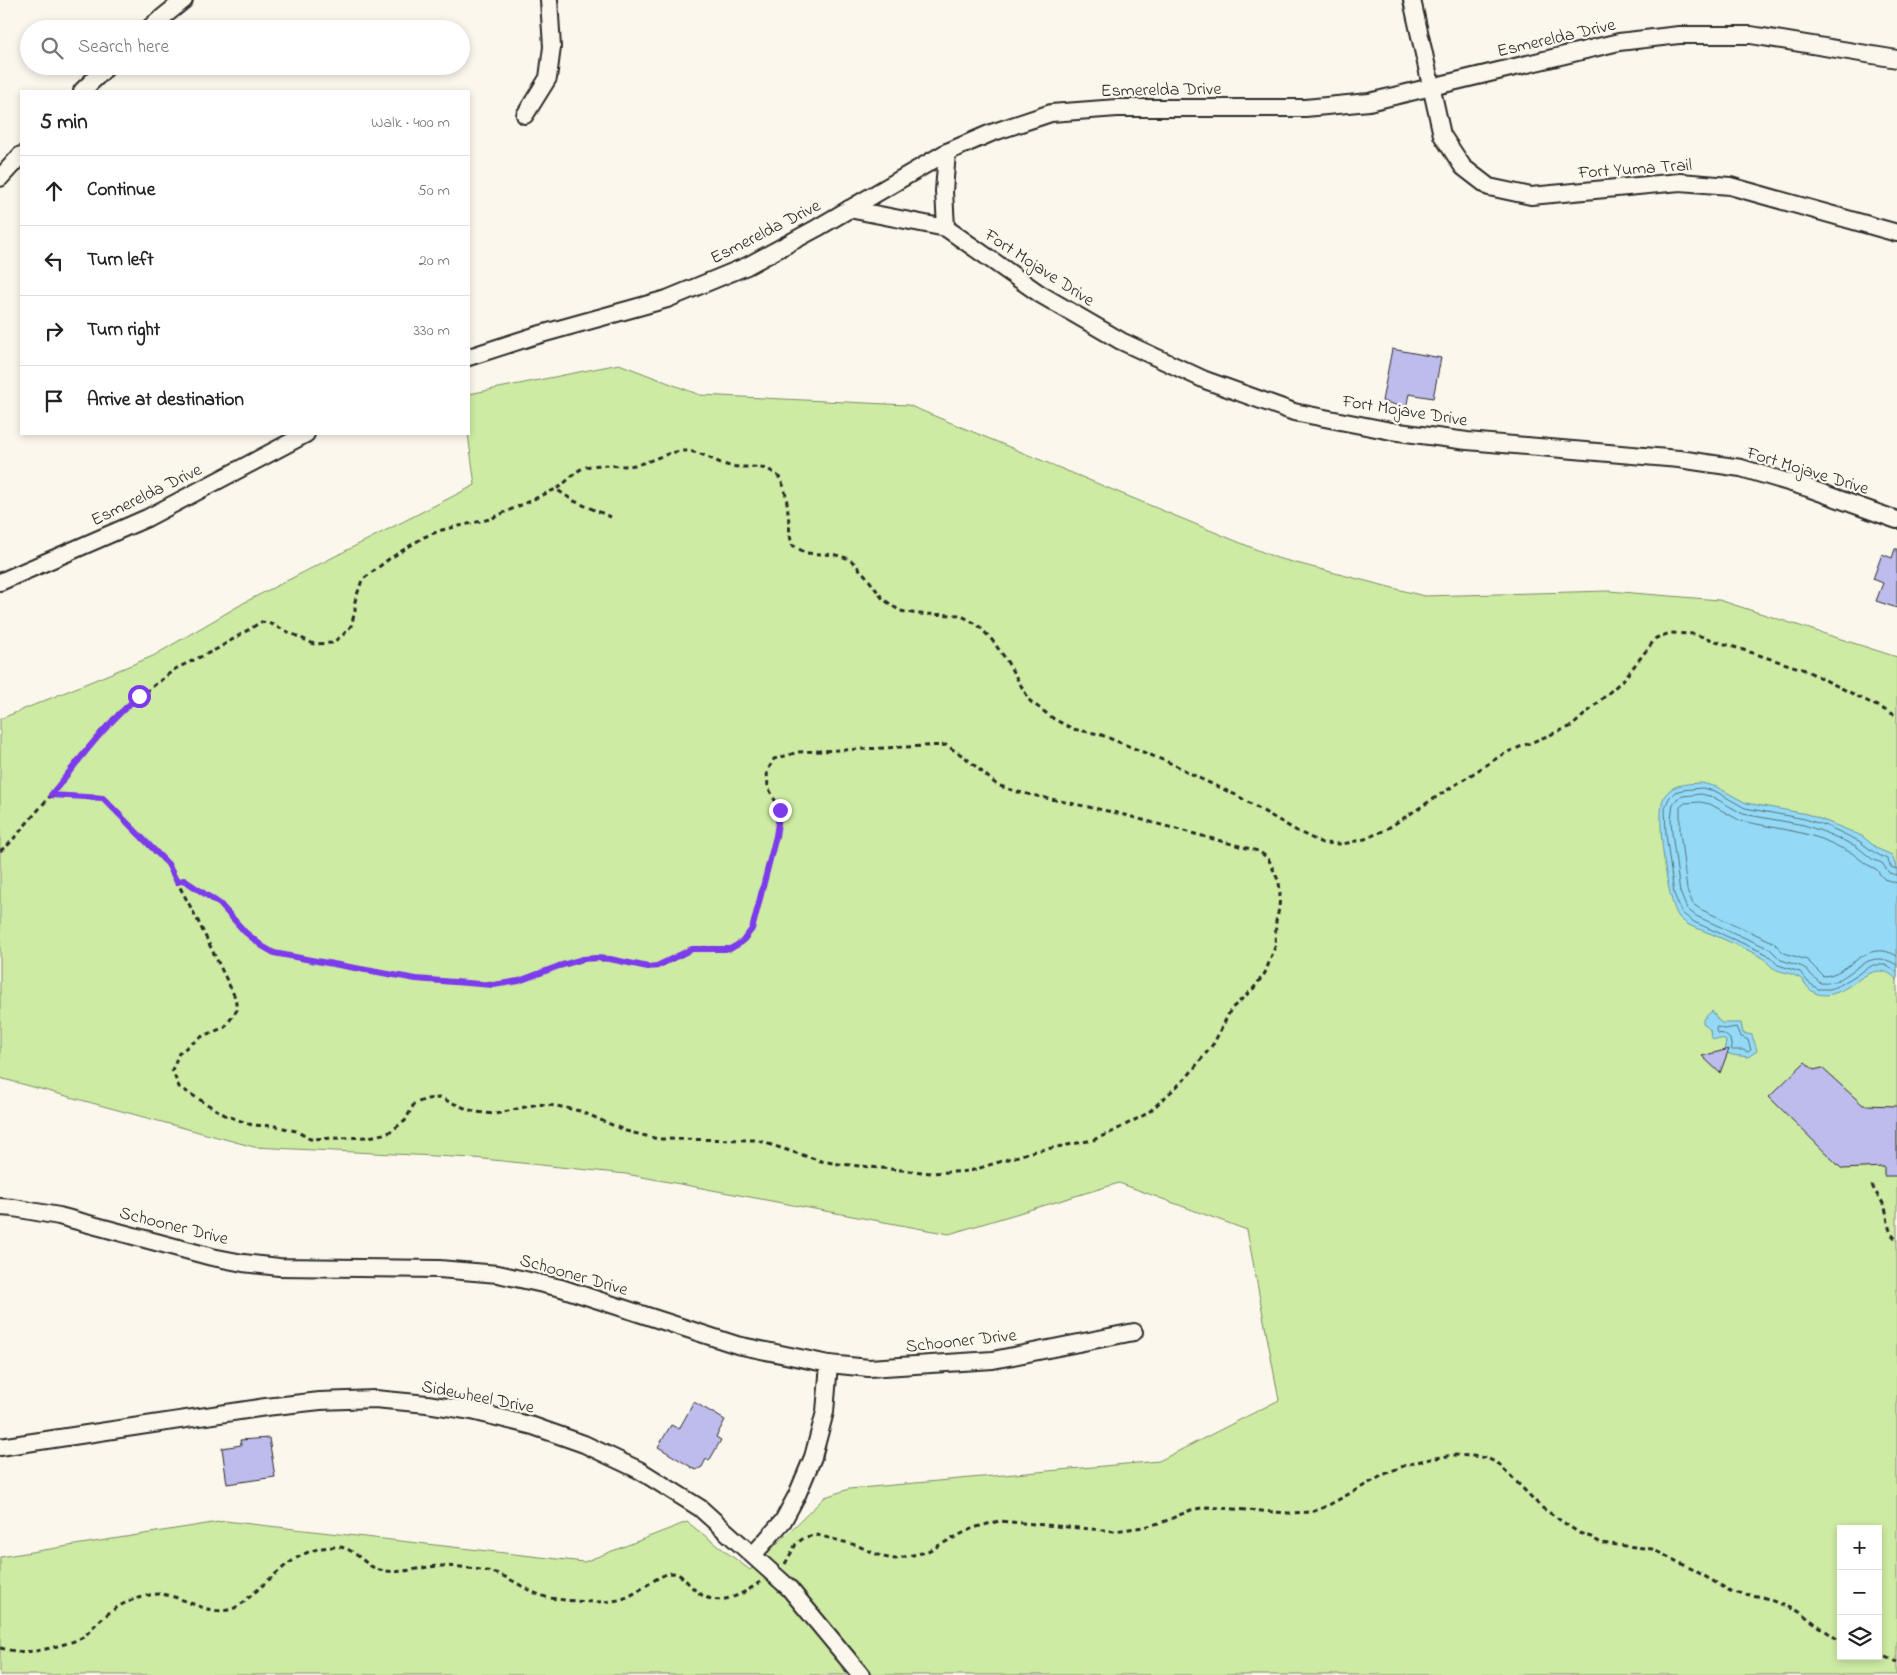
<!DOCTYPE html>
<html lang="en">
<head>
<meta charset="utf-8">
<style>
	:root { --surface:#fff; --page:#f2f2f2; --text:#222; --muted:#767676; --line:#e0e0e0 }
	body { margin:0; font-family:"Indie Flower",sans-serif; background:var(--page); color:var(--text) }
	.controls { position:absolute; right:15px; bottom:15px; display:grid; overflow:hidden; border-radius:0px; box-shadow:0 2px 8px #0003 }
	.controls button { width:45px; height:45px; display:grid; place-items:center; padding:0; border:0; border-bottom:1px solid var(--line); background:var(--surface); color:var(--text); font:25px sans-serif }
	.stop { position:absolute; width:15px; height:15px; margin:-11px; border:4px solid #7c3aed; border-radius:50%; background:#fff }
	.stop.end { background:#7c3aed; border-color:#fff; box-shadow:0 1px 5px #0008 }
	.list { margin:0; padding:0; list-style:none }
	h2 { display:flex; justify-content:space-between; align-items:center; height:65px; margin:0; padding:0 20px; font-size:21px }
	h2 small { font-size:16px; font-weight:400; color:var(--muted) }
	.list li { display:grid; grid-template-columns:32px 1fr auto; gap:15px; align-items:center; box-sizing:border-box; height:70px; padding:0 20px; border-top:1px solid var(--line) }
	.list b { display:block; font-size:19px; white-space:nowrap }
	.list em { font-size:16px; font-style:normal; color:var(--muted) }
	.icon { flex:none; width:28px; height:28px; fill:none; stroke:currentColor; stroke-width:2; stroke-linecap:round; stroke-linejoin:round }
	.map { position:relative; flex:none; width:1897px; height:1675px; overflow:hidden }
	.search { position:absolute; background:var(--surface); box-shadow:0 2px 8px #0003; left:20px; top:20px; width:450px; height:55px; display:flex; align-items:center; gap:12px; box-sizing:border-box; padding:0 18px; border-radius:28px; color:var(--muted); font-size:19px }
	.panel { position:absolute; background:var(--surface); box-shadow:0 2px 8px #0003; left:20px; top:90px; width:450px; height:345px; border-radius:0px }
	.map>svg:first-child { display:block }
</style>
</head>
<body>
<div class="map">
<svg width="1897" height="1675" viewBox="0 0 1897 1675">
	<rect width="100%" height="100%" fill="#fbf7ec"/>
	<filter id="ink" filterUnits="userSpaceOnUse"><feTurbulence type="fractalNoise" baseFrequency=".02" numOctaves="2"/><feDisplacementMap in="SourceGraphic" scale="10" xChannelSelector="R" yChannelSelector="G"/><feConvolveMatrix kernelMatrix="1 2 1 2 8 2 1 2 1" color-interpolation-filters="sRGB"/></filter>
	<g filter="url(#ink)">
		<path fill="#cdeba2" stroke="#7c8b66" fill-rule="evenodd" d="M619 364 700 395 908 405 1277 558 1424 596 1609 591 1719 600 1897 657V1675H0V1557L225 1521 584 1562 687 1522 750 1570 825 1497 849 1489 1159 1461 1279 1400 1247 1230 1119 1183 949 1234 626 1174 474 1158 254 1147 0 1078V719L153 656 247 601 475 485 468 434 469 394ZM1841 1529H1878V1656H1841Z"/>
		<g fill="#94daf6" stroke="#6a94a5">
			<path d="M1702 783 1717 787 1746 803 1807 814 1828 822 1862 836 1878 849 1892 855 1897 870V980C1871 951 1849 1002 1818 994 1807 991 1805 980 1798 977 1785 970 1774 974 1765 959 1747 949 1728 941 1709 933 1699 929 1686 926 1679 917 1667 903 1655 812 1664 797 1672 783 1688 784 1702 783Z"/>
			<path d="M1712 1011 1718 1020 1722 1023H1741L1743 1033 1752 1035C1753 1039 1757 1048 1757 1051L1748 1057C1740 1055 1732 1057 1724 1051L1726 1041 1722 1039H1713L1711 1037 1710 1030 1703 1023V1019Z"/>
		</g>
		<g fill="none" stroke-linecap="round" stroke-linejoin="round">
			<g stroke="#55717c" stroke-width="1">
				<path d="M1897 869 1891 867 1887 859 1875 853 1859 841 1827 826 1805 819 1745 808 1715 791 1702 788 1682 790 1675 792 1669 798 1665 808 1666 834 1674 894 1682 913 1694 922 1767 954 1778 965 1800 972 1808 982 1818 989H1830L1840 985 1873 965H1885L1897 972"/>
				<path d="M1897 875 1889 873 1882 863 1872 859 1856 846 1824 832 1804 825 1743 814 1713 797 1701 794 1683 796 1678 798 1673 804 1671 819 1672 833 1680 892 1687 909 1696 916 1770 949 1781 960 1803 967 1820 983C1851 987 1863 943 1897 965"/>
				<path d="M1897 883 1884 879 1876 869 1866 864 1852 853 1822 839 1802 833 1741 821 1710 804 1700 802 1685 803 1680 807V832L1687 890 1693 904 1700 909 1773 942 1784 953 1807 960 1823 976C1851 975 1865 937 1897 956"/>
				<path d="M1717 1027 1725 1029 1736 1027 1740 1036 1748 1040 1751 1050 1748 1052 1743 1050H1732L1730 1039 1724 1034 1717 1033 1716 1029Z"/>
			</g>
		</g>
		<g fill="#bebbed" stroke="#2b2b2b">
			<path d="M1392 349 1441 358 1433 398 1409 394 1406 408 1382 401Z"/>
			<path d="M1895 549H1897V608L1876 601 1883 583 1873 579 1882 554 1892 558Z"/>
			<path d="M1729 1049 1720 1073 1702 1056Z"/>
			<path d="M1805 1062 1814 1070 1822 1068 1863 1105 1897 1106V1176H1884V1167L1842 1169 1769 1097Z"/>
			<path d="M694 1402 725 1420 716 1437 721 1440 709 1461 706 1459 702 1467 696 1470 658 1447 671 1425 679 1429Z"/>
			<path d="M269 1438 275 1477 227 1484 222 1448 241 1445 240 1440Z"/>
		</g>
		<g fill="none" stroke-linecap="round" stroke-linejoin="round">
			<defs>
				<g id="street">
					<path d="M1412 0 1442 135 1463 167 1489 187 1531 196 1680 182 1730 186 1897 233"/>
					<path d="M148 29 184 0"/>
					<path d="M82 91 108 66"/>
					<path d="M525 115 548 78 552 47 549 0"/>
					<path d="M0 178 21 155"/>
					<path d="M849 209 946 228 944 191 947 152"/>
					<path d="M946 228 1040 294 1121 341 1205 380 1294 412 1391 431 1467 441 1679 459 1741 468 1808 488 1897 520"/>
					<path d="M469 357 534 336 667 299 747 266 817 228 947 152 991 133 1051 113 1117 108H1305L1369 102 1619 42 1679 35H1751L1897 59"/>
					<path d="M0 582 147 518 306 434"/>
					<path d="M0 1207 14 1208 59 1216 212 1257 243 1263 279 1267 439 1269 498 1274 561 1288 737 1345 829 1364 869 1368 993 1360 1134 1332"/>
					<path d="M0 1447 266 1407 320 1401 375 1399 427 1404 472 1411 533 1426 584 1444 639 1470 700 1508 789 1588 861 1675"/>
					<path d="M753 1555 783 1521 797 1495 813 1457 825 1412 829 1364"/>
				</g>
			</defs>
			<use href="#street" stroke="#2b2b2b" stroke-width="20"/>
			<g stroke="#2b2b2b" stroke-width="3" stroke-dasharray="5 4" stroke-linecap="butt">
				<path d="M611 517 574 501 556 489C567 483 572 473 583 468 600 462 619 468 636 465 653 461 670 450 687 451 703 452 716 463 730 466 746 469 765 463 778 476 790 489 787 526 792 545L806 553 836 555 850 559 866 576 883 599 900 611 918 614 960 615 978 625 992 640 1005 658 1030 701 1054 719 1073 729 1099 734 1175 765 1201 779 1236 795 1297 831 1322 843 1343 844 1365 839 1385 830 1505 753 1572 726 1624 679 1656 638 1670 633 1694 634 1805 670 1897 716"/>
				<path d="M51 795 103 798 168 865 197 919 235 997 237 1010 225 1027 201 1037 179 1053 172 1070 179 1087 225 1115 252 1125 275 1126 296 1131 310 1139 369 1137 388 1133 405 1121 414 1104 426 1099 440 1098 475 1112 495 1114 538 1104 557 1106 580 1111 626 1131 658 1139 756 1140 821 1161 839 1164 932 1173 970 1171 1031 1152 1093 1140 1110 1133 1148 1113 1188 1076 1214 1043 1231 1009 1253 989 1265 973 1275 947 1276 921 1279 909 1280 893 1279 882 1268 858 1258 851 1117 813 1018 792 997 785 966 758 946 745 799 752 774 759 767 772 768 787 780 810 776 836 752 929 742 942 730 949 701 948 693 949 657 967H648L610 959H583L559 966 519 981 493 985 416 979 274 953 262 946 245 932 220 904 184 880 177 882"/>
				<path d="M0 851 9 844 51 795 100 733 119 713 175 669 217 649 261 622 269 623 314 644 332 643 343 635 351 626 355 611V601L362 580 389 559 424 537 442 530 490 519 556 489"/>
				<path d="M1872 1185C1876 1195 1881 1198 1884 1206 1890 1219 1885 1230 1897 1240"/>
				<path d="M785 1564 796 1544 805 1537 817 1535 856 1545 883 1557 895 1559 926 1552 973 1528 999 1521 1114 1531 1144 1527 1163 1522 1191 1510 1207 1507 1288 1513 1312 1512 1327 1506 1387 1473 1406 1465 1425 1460 1453 1455 1472 1456 1487 1458 1499 1464 1541 1507 1579 1533 1591 1537 1601 1543 1652 1549 1692 1569 1732 1592 1763 1597 1798 1611 1841 1642"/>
				<path d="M0 1648C25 1654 37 1652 61 1645 68 1643 76 1641 81 1638 87 1635 92 1628 96 1624 110 1611 124 1601 143 1597 147 1595 154 1594 159 1594 183 1595 207 1617 232 1609 241 1606 248 1598 255 1592 281 1570 301 1546 337 1547 355 1547 364 1566 380 1570 403 1575 420 1566 442 1566 458 1566 477 1569 492 1572 512 1577 529 1594 550 1598 569 1601 607 1605 625 1598 639 1593 659 1573 673 1573 681 1574 685 1580 690 1585 712 1610 736 1599 760 1582"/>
				<path d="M1878 1653 1897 1662"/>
			</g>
			<use href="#street" stroke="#fbf7ec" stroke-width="16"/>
		</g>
	</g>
	<g fill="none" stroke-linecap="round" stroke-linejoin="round" filter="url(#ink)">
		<path stroke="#7c3aed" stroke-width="6" d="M139 696C104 725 80 759 51 795L103 798 168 864 177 882 184 880 220 904 245 932 262 946 274 953 311 960 416 979 493 985 519 981 559 966 583 959 595 958 610 959 648 967 657 966 692 949H730L742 942 752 929 755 918 776 836 780 810"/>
	</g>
	<g text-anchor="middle" stroke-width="4.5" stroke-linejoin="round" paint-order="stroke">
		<g font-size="18" fill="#2b2b2b" stroke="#fbf7ec">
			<text transform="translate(1556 37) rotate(-13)" y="6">Esmerelda Drive</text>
			<text transform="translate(1161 89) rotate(-1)" y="6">Esmerelda Drive</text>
			<text transform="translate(1635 168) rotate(-4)" y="6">Fort Yuma Trail</text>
			<text transform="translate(765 231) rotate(-27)" y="6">Esmerelda Drive</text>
			<text transform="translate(1040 267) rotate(33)" y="6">Fort Mojave Drive</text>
			<text transform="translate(1405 410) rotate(9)" y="6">Fort Mojave Drive</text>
			<text transform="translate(1808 470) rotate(17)" y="6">Fort Mojave Drive</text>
			<text transform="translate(146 494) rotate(-26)" y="6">Esmerelda Drive</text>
			<text transform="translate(174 1225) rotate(14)" y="6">Schooner Drive</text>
			<text transform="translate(574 1274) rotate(16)" y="6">Schooner Drive</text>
			<text transform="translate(961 1340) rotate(-6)" y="6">Schooner Drive</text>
			<text transform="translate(478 1396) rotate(11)" y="6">Sidewheel Drive</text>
		</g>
	</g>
</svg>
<div class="controls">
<button>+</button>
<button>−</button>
<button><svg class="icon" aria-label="layers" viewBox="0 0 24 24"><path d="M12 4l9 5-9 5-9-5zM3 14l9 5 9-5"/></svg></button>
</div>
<div class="stop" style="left:139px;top:696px"></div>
<div class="stop end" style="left:780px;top:810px"></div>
<div class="search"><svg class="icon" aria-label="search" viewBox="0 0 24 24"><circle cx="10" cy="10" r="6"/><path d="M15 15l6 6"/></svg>Search here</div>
<section class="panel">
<h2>5 min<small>Walk · 400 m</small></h2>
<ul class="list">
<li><svg class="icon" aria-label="ahead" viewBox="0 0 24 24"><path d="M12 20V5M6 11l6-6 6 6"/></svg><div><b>Continue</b></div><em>50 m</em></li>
<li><svg class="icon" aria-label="left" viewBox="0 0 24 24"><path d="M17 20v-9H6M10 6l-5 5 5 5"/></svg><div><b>Turn left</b></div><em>20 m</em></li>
<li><svg class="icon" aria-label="right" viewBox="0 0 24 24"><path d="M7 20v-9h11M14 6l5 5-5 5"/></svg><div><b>Turn right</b></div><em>330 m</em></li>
<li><svg class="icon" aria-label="arrive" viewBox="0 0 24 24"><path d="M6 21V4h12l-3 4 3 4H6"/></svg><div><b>Arrive at destination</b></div></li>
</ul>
</section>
</div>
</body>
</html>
